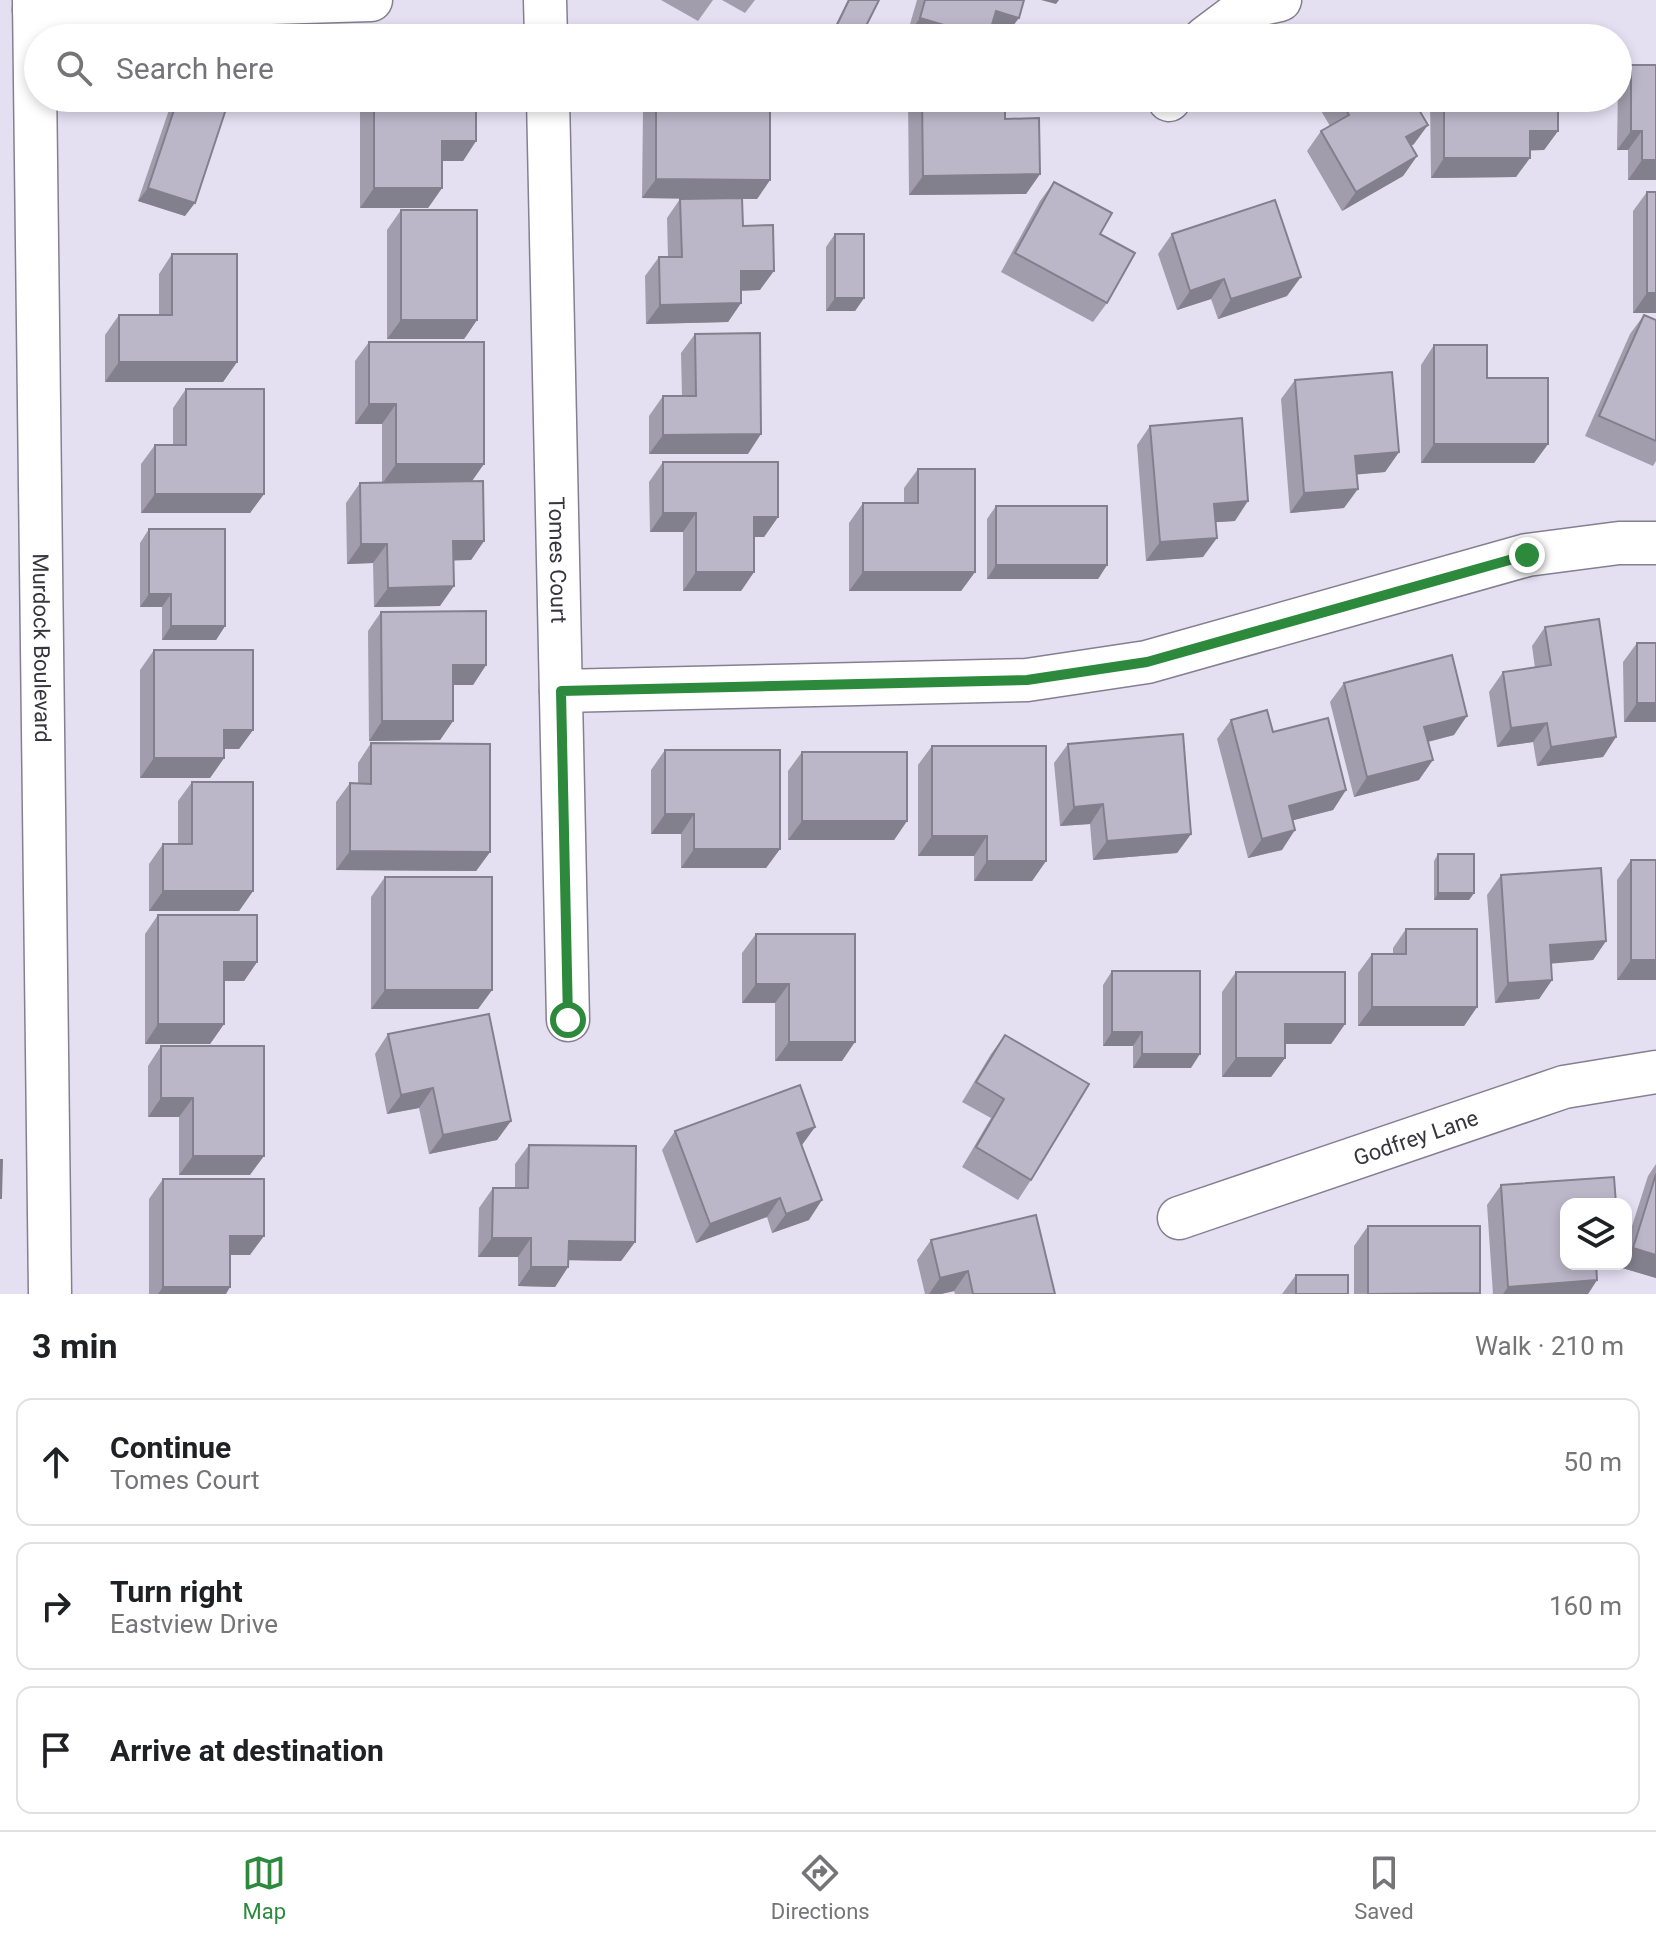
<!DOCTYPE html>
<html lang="en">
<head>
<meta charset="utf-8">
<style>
	:root { --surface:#fff; --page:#f6f6f6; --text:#202124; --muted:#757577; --line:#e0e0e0; --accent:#2d8a3d }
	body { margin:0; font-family:Roboto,sans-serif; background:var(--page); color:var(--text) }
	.controls { position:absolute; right:24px; bottom:24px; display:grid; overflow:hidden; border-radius:16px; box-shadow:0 4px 12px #0003 }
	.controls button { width:72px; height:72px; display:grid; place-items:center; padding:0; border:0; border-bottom:2px solid var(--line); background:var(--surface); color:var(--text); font:40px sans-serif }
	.stop { position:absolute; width:24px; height:24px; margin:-18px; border:6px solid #2d8a3d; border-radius:50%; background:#fff }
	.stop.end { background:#2d8a3d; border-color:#fff; box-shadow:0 2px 8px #0008 }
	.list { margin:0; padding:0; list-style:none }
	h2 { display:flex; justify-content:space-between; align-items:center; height:104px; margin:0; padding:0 32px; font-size:34px }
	h2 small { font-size:26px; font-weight:400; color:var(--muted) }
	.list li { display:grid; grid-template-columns:52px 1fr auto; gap:24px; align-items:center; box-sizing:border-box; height:128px; margin:0 16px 16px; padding:0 16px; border:2px solid var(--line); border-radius:16px }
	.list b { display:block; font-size:30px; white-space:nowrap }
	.list p { margin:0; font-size:26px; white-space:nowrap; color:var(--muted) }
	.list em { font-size:26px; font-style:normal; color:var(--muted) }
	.icon { flex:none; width:44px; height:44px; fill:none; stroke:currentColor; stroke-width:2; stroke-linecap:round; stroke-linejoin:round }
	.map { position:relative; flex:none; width:1656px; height:1294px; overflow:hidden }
	.search { position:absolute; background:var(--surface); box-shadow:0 4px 12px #0003; left:24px; right:24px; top:24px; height:88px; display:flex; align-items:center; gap:20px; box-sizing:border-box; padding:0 28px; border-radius:44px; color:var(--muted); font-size:30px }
	.sheet { height:536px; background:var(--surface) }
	nav { display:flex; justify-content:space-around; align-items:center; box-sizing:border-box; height:112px; border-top:2px solid var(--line); background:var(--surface); font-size:22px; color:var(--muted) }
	nav a { display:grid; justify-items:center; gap:4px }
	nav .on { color:var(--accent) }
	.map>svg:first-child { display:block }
</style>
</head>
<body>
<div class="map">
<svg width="1656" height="1294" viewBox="0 0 1656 1294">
	<rect width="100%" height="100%" fill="#e4e0f2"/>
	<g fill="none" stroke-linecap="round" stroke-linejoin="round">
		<defs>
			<g id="minor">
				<path id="s1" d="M34 0 50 1294"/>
				<path d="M545 0 546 38"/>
				<path d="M34 10 371 0"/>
				<path d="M1205 38 1245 8 1280 0"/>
				<path id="s2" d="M548 98 568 1020"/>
				<path d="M1169 100 1170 98"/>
				<path d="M561 691 1027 680 1147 662 1527 555 1619 543H1656"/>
				<path id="s3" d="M1179 1218 1564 1087 1656 1072"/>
			</g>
		</defs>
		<use href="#minor" stroke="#848091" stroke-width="45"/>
		<use href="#minor" stroke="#fff" stroke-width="42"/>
	</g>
	<g fill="#a19dad">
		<path d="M661 0H713L698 21Z"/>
		<path d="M722 0H755L745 13Z"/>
		<path d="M848 0H879L860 38H833L830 36Z"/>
		<path d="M917 0H1024L1005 37 990 32 906 38Z"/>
		<path d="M1631 65 1656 180H1628V150H1617L1618 83Z"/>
		<path d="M175 98H203L185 216 138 201 171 104Z"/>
		<path d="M360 98H476V141L463 161H442V188L428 208H360Z"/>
		<path d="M651 98H754V110L770 180 757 199H742L743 226 760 290 741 291V303L728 322 646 324 645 276 659 257H668L667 218 680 199H690L642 198 643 109Z"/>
		<path d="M908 98H1005V119L1040 174 1026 194 909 195Z"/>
		<path d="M1328 98H1412L1414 144 1411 146 1417 156 1403 176 1342 211 1307 151 1321 131 1330 126 1320 109Z"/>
		<path d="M1430 98H1558V131L1544 150H1530L1516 177 1431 178Z"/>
		<path d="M1054 182 1100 234 1107 303 1093 322 1001 272 1040 201Z"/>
		<path d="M1647 192 1656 313H1633V211Z"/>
		<path d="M401 210 477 320 464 339H387V230Z"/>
		<path d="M835 234 864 298 855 311H826V247Z"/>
		<path d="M1172 234 1287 296 1218 319 1211 299 1177 310 1158 254Z"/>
		<path d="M172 254 237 362 223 382H105V335L119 315H159V274Z"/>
		<path d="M1644 315 1656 320V461L1653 466 1585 436 1630 334Z"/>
		<path d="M695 334 748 454H649V416L663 396H682L681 353Z"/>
		<path d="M369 342 472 482 484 541 471 560H453L440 606 374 607 373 563 347 564 346 503 360 483H382V424H355V361Z"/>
		<path d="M1434 345 1487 378 1548 444 1534 463H1421V365Z"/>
		<path d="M1295 380 1399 452 1385 472 1356 474 1344 508 1290 513 1281 399Z"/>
		<path d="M186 389 264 494 250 513H141V464L155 445H173V408Z"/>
		<path d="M1150 426 1235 521 1216 522 1203 557 1146 561 1137 445Z"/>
		<path d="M663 462 778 517 764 537H754V572L741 591H683V532H650L649 482Z"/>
		<path d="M918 469 975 572 961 591H849V523L863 503H904V488Z"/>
		<path d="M996 506 1107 565 1098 579H987V519Z"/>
		<path d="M149 529 225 626 216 640H162V607H140V543Z"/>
		<path d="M381 612 486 665 473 685H453V721L440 740 369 741 368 631Z"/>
		<path d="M1545 627 1616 737 1603 757 1537 766 1533 742 1497 747 1489 692 1503 672 1535 668 1532 646Z"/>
		<path d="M1637 643 1656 722H1624L1623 662Z"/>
		<path d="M154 650 253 730 239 749H224V758L210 778H140V670Z"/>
		<path d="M1344 683 1454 735 1428 742 1419 780 1354 797 1330 702Z"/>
		<path d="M1231 720 1273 732 1346 790 1333 810 1293 820 1282 850 1248 858 1217 739Z"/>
		<path d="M371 743 490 852 476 871 336 870V802L350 783H358V763Z"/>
		<path d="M1068 744 1191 834 1177 853 1093 860 1090 824 1060 826 1054 763Z"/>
		<path d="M932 746 1046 861 1032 881H974V856H918V765Z"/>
		<path d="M665 750 780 849 766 868H681V834H651V770Z"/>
		<path d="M802 752 907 821 894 840H788V771Z"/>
		<path d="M192 782 253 891 239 911H149V864L163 844H178V801Z"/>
		<path d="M1438 854 1474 893 1469 900H1434V861Z"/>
		<path d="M1631 860 1656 980H1617V880Z"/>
		<path d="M1501 875 1606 941 1593 960 1551 963 1552 980 1539 999 1495 1003 1487 895Z"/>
		<path d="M385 877 492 990 478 1009H371V897Z"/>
		<path d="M158 915 257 962 244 981H224V1024L210 1044H145V934Z"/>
		<path d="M1406 929 1477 1007 1464 1026H1358V973L1372 954H1393V948Z"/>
		<path d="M756 934 842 1061H775V1003H742V953Z"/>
		<path d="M1112 971 1191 1068H1133V1046H1103V985Z"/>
		<path d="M1236 972 1345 1024 1331 1044H1285V1058L1271 1077H1222V992Z"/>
		<path d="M388 1034 511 1121 497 1140 429 1154 419 1108 387 1114 375 1054Z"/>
		<path d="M1005 1035 1031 1180 1018 1200 962 1167 991 1118 962 1102 991 1054Z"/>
		<path d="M161 1046 250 1175H179V1117H148V1066Z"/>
		<path d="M815 1127 802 1145 809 1220 772 1233 767 1217 696 1243 662 1150 675 1131Z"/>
		<path d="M529 1145 635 1242 621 1261 569 1260 568 1267 555 1287 518 1286V1257H478L479 1208 493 1188H515V1164Z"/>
		<path d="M1656 1164V1278L1619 1267 1620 1264H1626V1245L1648 1176Z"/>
		<path d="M163 1179 250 1255H230L226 1294H149V1199Z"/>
		<path d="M1501 1185 1605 1266H1596L1597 1280 1588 1294H1493L1487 1205Z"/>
		<path d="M1368 1226 1480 1294H1354V1246Z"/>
		<path d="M931 1240 1055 1294H955L954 1291 941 1294H925L917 1260Z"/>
		<path d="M1296 1275 1348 1294H1282Z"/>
	</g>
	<g fill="#83808d">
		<path d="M1041 0H1059L1056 4Z"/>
		<path d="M996 11 1019 18 1005 37 982 30Z"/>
		<path d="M920 18 987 38H906Z"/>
		<path d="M1428 125 1414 144 1392 157 1406 137Z"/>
		<path d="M1530 131H1558L1544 150 1516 151Z"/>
		<path d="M1631 131H1642L1628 150H1617Z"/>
		<path d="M442 141H476L463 161H428Z"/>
		<path d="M1417 156 1403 176 1342 211 1356 192Z"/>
		<path d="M1444 158H1530L1516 177 1431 178Z"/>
		<path d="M1642 160H1656V180H1628Z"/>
		<path d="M1040 174 1026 194 909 195 923 176Z"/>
		<path d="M656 179 770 180 757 199 642 198Z"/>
		<path d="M148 188 195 203 185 216 138 201Z"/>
		<path d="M374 188H442L428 208H360Z"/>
		<path d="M741 271H774L760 290 727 291Z"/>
		<path d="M1301 277 1287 296 1218 319 1231 299Z"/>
		<path d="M1224 279 1211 299 1177 310 1190 291Z"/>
		<path d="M1647 293H1656V313H1633Z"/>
		<path d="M835 298H864L855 311H826Z"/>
		<path d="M741 303 728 322 646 324 660 305Z"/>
		<path d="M401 320H477L464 339H387Z"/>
		<path d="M119 362H237L223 382H105Z"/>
		<path d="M369 404H396L382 424H355Z"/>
		<path d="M761 434 748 454H649L663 435Z"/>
		<path d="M1434 444H1548L1534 463H1421Z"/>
		<path d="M1399 452 1385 472 1341 476 1355 456Z"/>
		<path d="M396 464H484L470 484H382Z"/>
		<path d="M1358 489 1344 508 1290 513 1304 493Z"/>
		<path d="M155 494H264L250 513H141Z"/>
		<path d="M1248 501 1235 521 1201 523 1214 504Z"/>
		<path d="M663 513H696L683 532H650Z"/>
		<path d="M754 517H778L764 537H741Z"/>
		<path d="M1217 538 1203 557 1146 561 1160 542Z"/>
		<path d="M453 541H484L471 560 439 561Z"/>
		<path d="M361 544H387L373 563 347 564Z"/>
		<path d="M996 565H1107L1098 579H987Z"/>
		<path d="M696 572H754L741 591H683Z"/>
		<path d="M863 572H975L961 591H849Z"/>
		<path d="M454 586 440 606 374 607 388 588Z"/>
		<path d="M149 594H171L162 607H140Z"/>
		<path d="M171 626H225L216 640H162Z"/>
		<path d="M453 665H486L473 685H439Z"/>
		<path d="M1637 703H1656V722H1624Z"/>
		<path d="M1467 716 1454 735 1411 746 1424 727Z"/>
		<path d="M382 721H453L440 740 369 741Z"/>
		<path d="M1547 723 1533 742 1497 747 1511 728Z"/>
		<path d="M224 730H253L239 749H210Z"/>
		<path d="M1616 737 1603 757 1537 766 1551 747Z"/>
		<path d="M154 758H224L210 778H140Z"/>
		<path d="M1433 760 1419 780 1354 797 1367 777Z"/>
		<path d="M1346 790 1333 810 1275 825 1289 806Z"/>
		<path d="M1103 804 1090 824 1060 826 1074 807Z"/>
		<path d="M665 814H694L681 834H651Z"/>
		<path d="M802 821H907L894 840H788Z"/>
		<path d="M1295 830 1282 850 1248 858 1262 839Z"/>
		<path d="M1191 834 1177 853 1093 860 1107 841Z"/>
		<path d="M932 836H987L974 856H918Z"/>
		<path d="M694 849H780L766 868H681Z"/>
		<path d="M350 851 490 852 476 871 336 870Z"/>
		<path d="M987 861H1046L1032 881H974Z"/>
		<path d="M163 891H253L239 911H149Z"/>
		<path d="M1438 893H1474L1469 900H1434Z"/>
		<path d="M1606 941 1593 960 1536 965 1550 945Z"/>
		<path d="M1631 960H1656V980H1617Z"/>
		<path d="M224 962H257L244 981H210Z"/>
		<path d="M1552 980 1539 999 1495 1003 1508 983Z"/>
		<path d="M756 984H789L775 1003H742Z"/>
		<path d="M385 990H492L478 1009H371Z"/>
		<path d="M1372 1007H1477L1464 1026H1358Z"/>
		<path d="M158 1024H224L210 1044H145Z"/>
		<path d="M1285 1024H1345L1331 1044H1271Z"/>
		<path d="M1112 1032H1142L1133 1046H1103Z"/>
		<path d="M789 1042H855L842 1061H775Z"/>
		<path d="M1142 1054H1200L1191 1068H1133Z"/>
		<path d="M1236 1058H1285L1271 1077H1222Z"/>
		<path d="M433 1088 419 1108 387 1114 401 1095Z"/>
		<path d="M161 1098H193L179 1117H148Z"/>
		<path d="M511 1121 497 1140 429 1154 443 1135Z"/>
		<path d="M815 1127 801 1146 797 1133Z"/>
		<path d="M193 1156H264L250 1175H179Z"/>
		<path d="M780 1198 767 1217 696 1243 710 1224Z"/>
		<path d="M822 1200 809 1220 772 1233 786 1214Z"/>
		<path d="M230 1236H264L250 1255H217Z"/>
		<path d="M492 1238H531L518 1257H478Z"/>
		<path d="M569 1241 635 1242 621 1261 555 1260Z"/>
		<path d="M1633 1248 1656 1255V1278L1619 1267 1621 1264H1626V1257Z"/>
		<path d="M531 1267H568L555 1287 518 1286Z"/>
		<path d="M968 1271 954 1291 941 1294H929L940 1278Z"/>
		<path d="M1597 1280 1588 1294H1503L1508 1287Z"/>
		<path d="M163 1287H230L226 1294H158Z"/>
	</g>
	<g fill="#bbb7c9" stroke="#83808d" stroke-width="2">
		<path d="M849 0H879L860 38H852L835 29Z"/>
		<path d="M925 0H1024L1019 18 996 11 988 38 920 18Z"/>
		<path d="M1631 65H1656V160H1642V131H1631Z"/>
		<path d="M178 98H203L227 106 195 203 148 188Z"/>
		<path d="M374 98H476V141H442V188H374Z"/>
		<path d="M656 98H754V110H770V180L656 179Z"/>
		<path d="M922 98H1005V119L1039 118 1040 174 923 176Z"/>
		<path d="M1339 98H1412L1428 125 1406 137 1417 156 1356 192 1321 131 1349 115Z"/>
		<path d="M1444 98H1558V131H1530V158H1444Z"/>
		<path d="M1054 182 1112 213 1100 234 1135 253 1107 303 1015 253Z"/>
		<rect x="1647" y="192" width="9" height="101"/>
		<path d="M742 198 743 226 773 225 774 271H741V303L660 305 659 257H682L680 199Z"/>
		<path d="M1275 200 1301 277 1231 299 1224 279 1190 291 1172 234Z"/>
		<rect x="401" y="210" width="76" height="110"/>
		<rect x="835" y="234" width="29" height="64"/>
		<path d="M172 254H237V362H119V315H172Z"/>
		<path d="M1644 315 1656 320V441L1599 416Z"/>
		<path d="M760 333 761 434 663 435V396H696L695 334Z"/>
		<path d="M369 342H484V464H396V404H369Z"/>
		<path d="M1434 345H1487V378H1548V444H1434Z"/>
		<path d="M1392 372 1399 452 1355 456 1358 489 1304 493 1295 380Z"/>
		<path d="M186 389H264V494H155V445H186Z"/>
		<path d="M1242 418 1248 501 1214 504 1217 538 1160 542 1150 426Z"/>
		<path d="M663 462H778V517H754V572H696V513H663Z"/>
		<path d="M918 469H975V572H863V503H918Z"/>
		<path d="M483 481 484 541H453L454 586 388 588 387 544H361L360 483Z"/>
		<rect x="996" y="506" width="111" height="59"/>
		<path d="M149 529H225V626H171V594H149Z"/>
		<path d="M486 611V665H453V721H382L381 612Z"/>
		<path d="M1599 619 1616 737 1551 747 1547 723 1511 728 1503 672 1551 665 1545 627Z"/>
		<rect x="1637" y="643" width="19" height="60"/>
		<path d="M154 650H253V730H224V758H154Z"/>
		<path d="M1452 655 1467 716 1424 727 1433 760 1367 777 1344 683Z"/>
		<path d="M1267 710 1273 732 1328 718 1346 790 1289 806 1295 830 1262 839 1231 720Z"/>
		<path d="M1183 734 1191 834 1107 841 1103 804 1074 807 1068 744Z"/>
		<path d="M371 743 490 744V852L350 851V783L371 784Z"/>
		<path d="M932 746H1046V861H987V836H932Z"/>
		<path d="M665 750H780V849H694V814H665Z"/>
		<rect x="802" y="752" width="105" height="69"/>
		<path d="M192 782H253V891H163V844H192Z"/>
		<rect x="1438" y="854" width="36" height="39"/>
		<rect x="1631" y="860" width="25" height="100"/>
		<path d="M1601 868 1606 941 1550 945 1552 980 1508 983 1501 875Z"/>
		<rect x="385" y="877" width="107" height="113"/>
		<path d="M158 915H257V962H224V1024H158Z"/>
		<path d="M1406 929H1477V1007H1372V954H1406Z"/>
		<path d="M756 934H855V1042H789V984H756Z"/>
		<path d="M1112 971H1200V1054H1142V1032H1112Z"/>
		<path d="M1236 972H1345V1024H1285V1058H1236Z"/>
		<path d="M489 1014 511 1121 443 1135 433 1088 401 1095 388 1034Z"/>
		<path d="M1005 1035 1089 1084 1031 1180 976 1147 1004 1099 976 1082Z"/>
		<path d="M161 1046H264V1156H193V1098H161Z"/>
		<path d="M800 1085 815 1127 797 1133 822 1200 786 1214 780 1198 710 1224 675 1131Z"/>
		<path d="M529 1145 636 1146 635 1242 569 1241 568 1267H531V1238H492L493 1188H528Z"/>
		<path d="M0 1160H2L1 1198H0Z"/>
		<path d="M1656 1174V1255L1633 1248Z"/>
		<path d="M1614 1177 1616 1204H1566V1264H1596L1597 1280 1508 1287 1501 1185Z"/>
		<path d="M163 1179H264V1236H230V1287H163Z"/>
		<path d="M1036 1215 1055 1294H973L968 1271 940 1278 931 1240Z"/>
		<path d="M1368 1226H1480V1293L1368 1294Z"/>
		<rect x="1296" y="1275" width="52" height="19"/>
	</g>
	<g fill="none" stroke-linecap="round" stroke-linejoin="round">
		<path stroke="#2d8a3d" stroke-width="10" d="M568 1020 561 691 1027 680 1147 662 1527 555"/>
	</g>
	<g text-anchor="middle" stroke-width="6" stroke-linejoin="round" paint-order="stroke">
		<g font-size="22" fill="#37353d" stroke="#e4e0f2">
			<text dy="8" stroke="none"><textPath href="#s2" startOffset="462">Tomes Court</textPath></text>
			<text dy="8" stroke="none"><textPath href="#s1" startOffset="648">Murdock Boulevard</textPath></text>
			<text dy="8" stroke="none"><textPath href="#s3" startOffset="250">Godfrey Lane</textPath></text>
		</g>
	</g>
</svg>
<div class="controls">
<button><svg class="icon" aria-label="layers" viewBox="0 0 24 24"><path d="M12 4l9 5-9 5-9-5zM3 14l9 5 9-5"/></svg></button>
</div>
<div class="stop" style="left:568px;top:1020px"></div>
<div class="stop end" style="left:1527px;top:555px"></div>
<div class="search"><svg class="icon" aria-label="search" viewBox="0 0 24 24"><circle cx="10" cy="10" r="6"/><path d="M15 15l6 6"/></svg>Search here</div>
</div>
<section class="sheet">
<h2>3 min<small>Walk · 210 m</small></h2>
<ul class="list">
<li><svg class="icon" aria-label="ahead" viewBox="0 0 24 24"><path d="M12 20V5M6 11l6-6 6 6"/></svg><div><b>Continue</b><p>Tomes Court</p></div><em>50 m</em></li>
<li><svg class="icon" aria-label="right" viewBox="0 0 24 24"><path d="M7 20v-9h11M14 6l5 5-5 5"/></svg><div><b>Turn right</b><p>Eastview Drive</p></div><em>160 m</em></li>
<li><svg class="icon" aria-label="arrive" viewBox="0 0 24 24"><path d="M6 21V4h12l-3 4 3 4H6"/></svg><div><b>Arrive at destination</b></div></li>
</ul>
</section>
<nav>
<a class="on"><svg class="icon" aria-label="map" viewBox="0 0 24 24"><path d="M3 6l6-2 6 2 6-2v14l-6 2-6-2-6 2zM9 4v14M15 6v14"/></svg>Map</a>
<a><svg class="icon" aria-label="directions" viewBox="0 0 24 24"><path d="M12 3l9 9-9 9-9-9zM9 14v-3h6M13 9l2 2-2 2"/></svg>Directions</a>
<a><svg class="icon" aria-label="saved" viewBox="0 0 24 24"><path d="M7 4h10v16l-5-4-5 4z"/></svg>Saved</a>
</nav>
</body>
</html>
